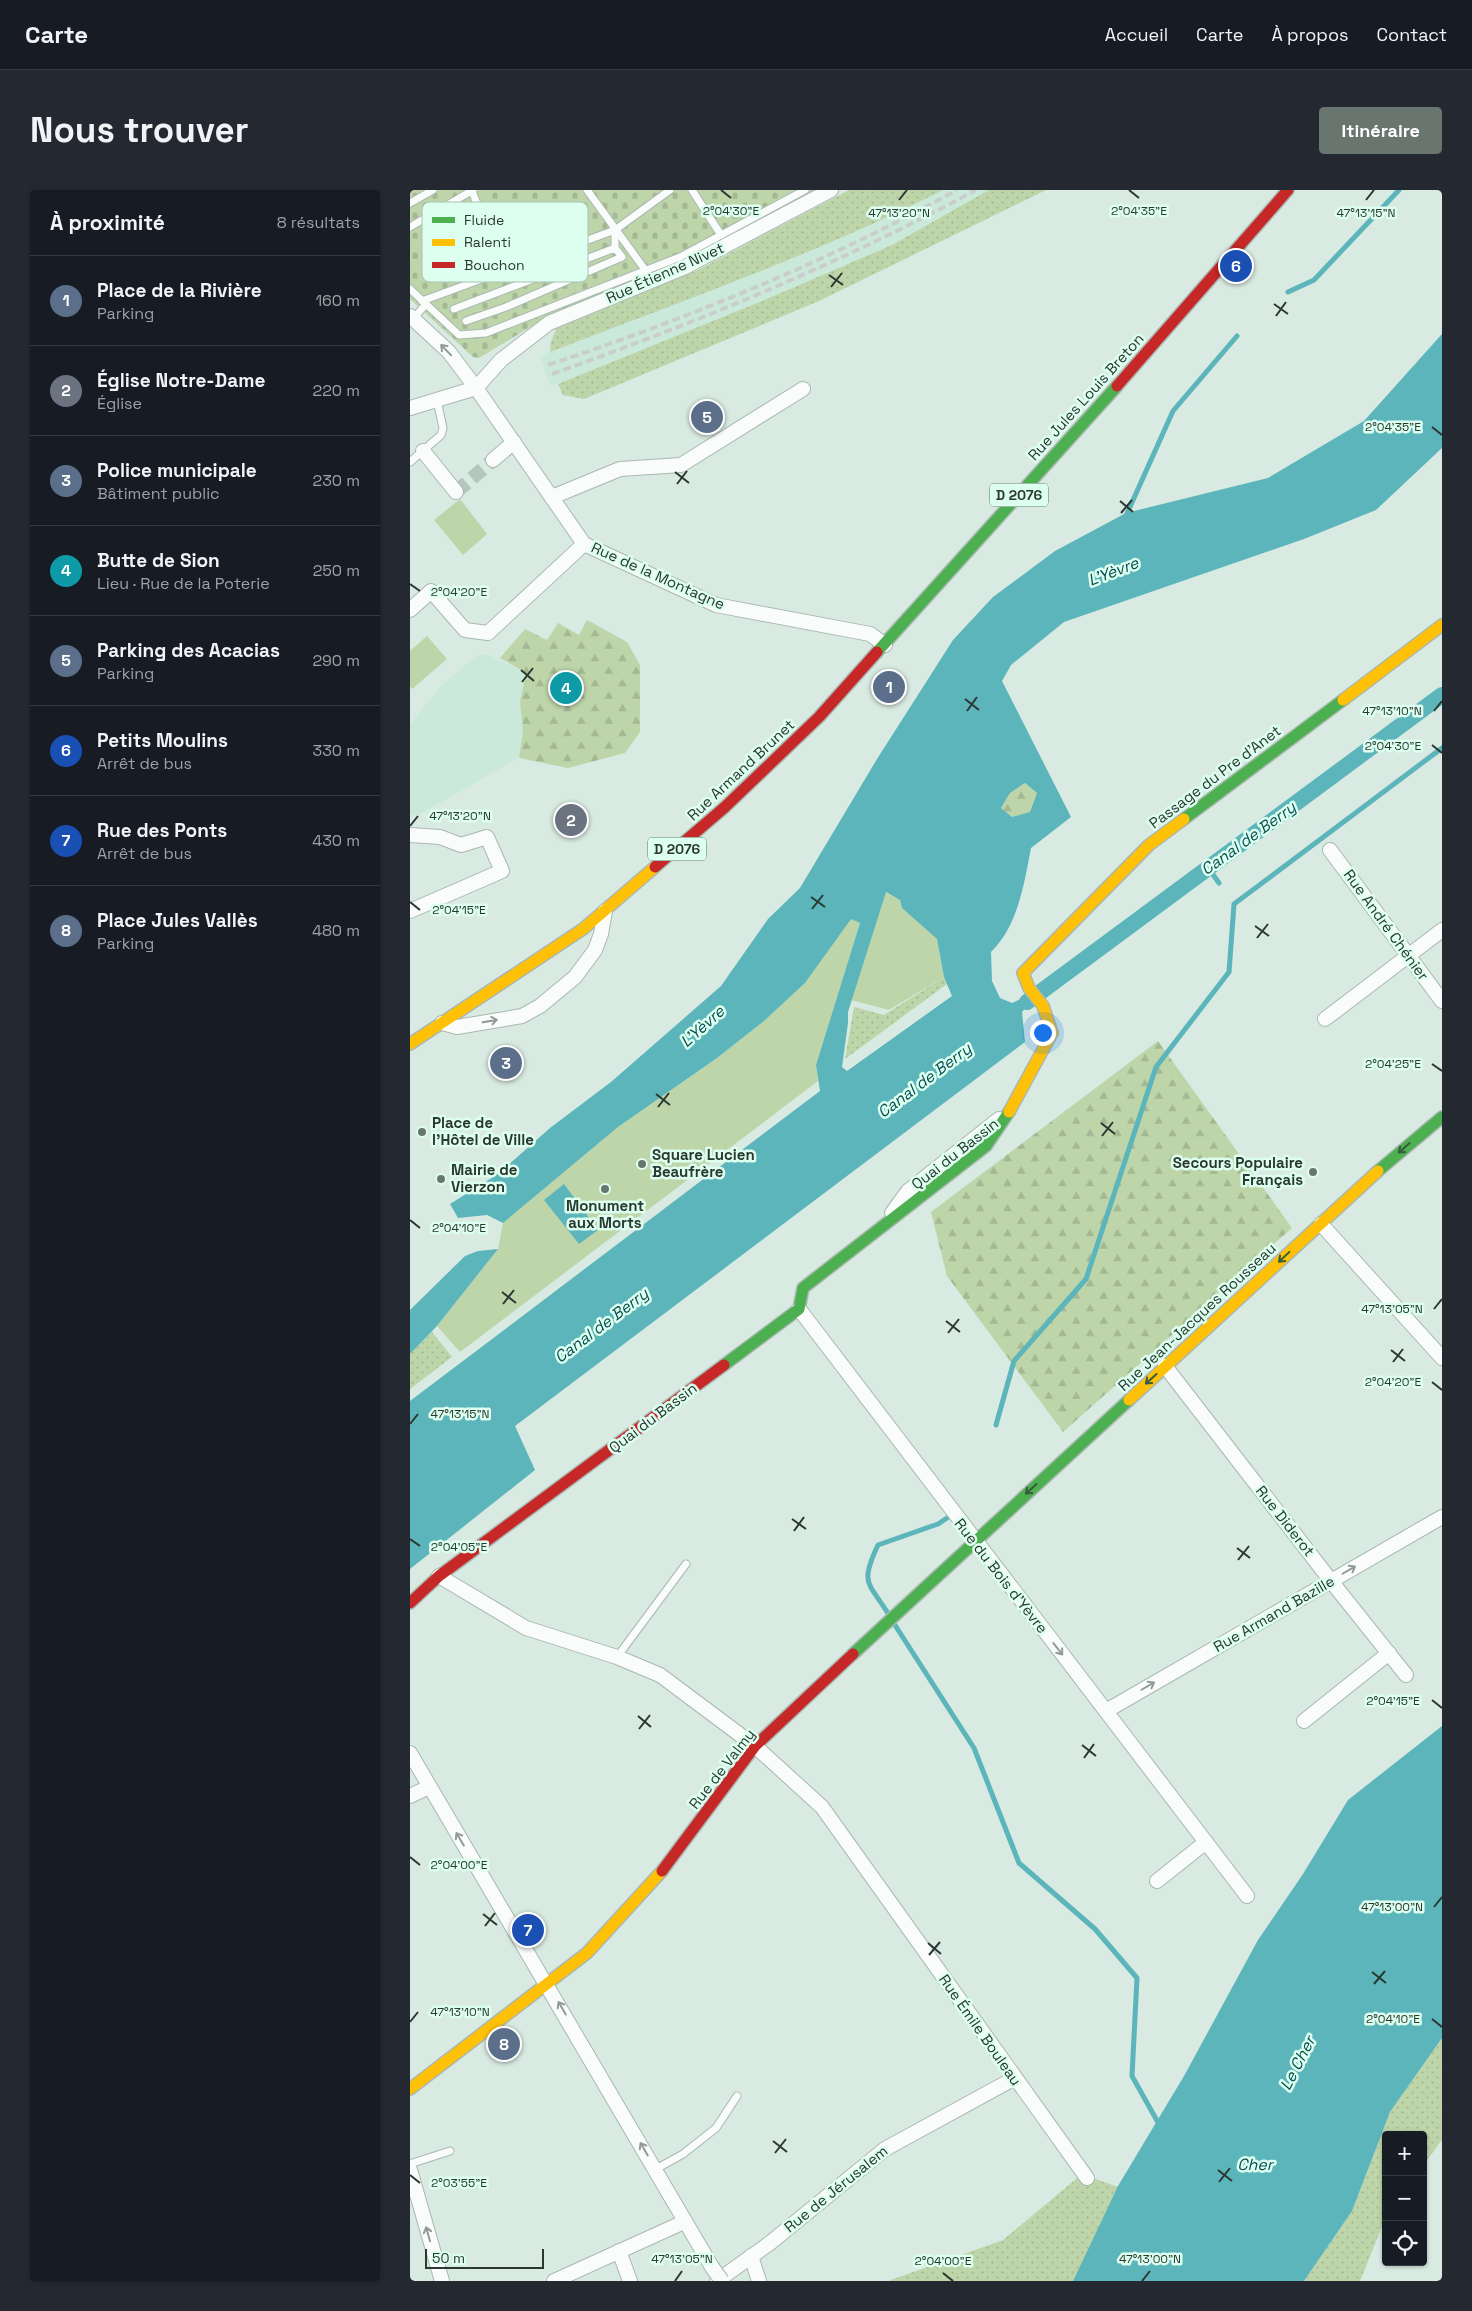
<!DOCTYPE html>
<html lang="fr">
<head>
<meta charset="utf-8">
<style>
	:root { --surface:#171b24; --page:#242831; --text:#f1f3f6; --muted:#9ea1a6; --line:#363941; --accent:#68766f }
	body { margin:0; font-family:"Space Grotesk",sans-serif; background:var(--page); color:var(--text) }
	.controls { position:absolute; right:15px; bottom:15px; display:grid; overflow:hidden; border-radius:5px; box-shadow:0 1px 4px #0004 }
	.controls button { width:45px; height:45px; display:grid; place-items:center; padding:0; border:0; border-bottom:1px solid var(--line); background:var(--surface); color:var(--text); font:25px sans-serif }
	.scale { position:absolute; left:15px; bottom:12px; width:119px; box-sizing:border-box; padding-left:5px; border:2px solid #2b3832; border-top:0; font-size:14px; line-height:18px; white-space:nowrap; color:#2b3832; -webkit-text-stroke:4px #ddffef; paint-order:stroke }
	.you { position:absolute; left:632px; top:842px; width:18px; height:18px; margin:-12px; border:4px solid #fff; border-radius:50%; background:#1a73e8; box-shadow:0 0 0 8px #1a73e833 }
	.badge { display:grid; place-items:center; width:32px; height:32px; border-radius:50%; background:var(--accent); color:#fff; font-size:16px; font-weight:700 }
	.pin { position:absolute; translate:-50% -50%; border:2px solid #fff; box-shadow:0 1px 5px #0006 }
	.list { margin:0; padding:0; list-style:none }
	h2 { display:flex; justify-content:space-between; align-items:center; height:65px; margin:0; padding:0 20px; font-size:21px }
	h2 small { font-size:16px; font-weight:400; color:var(--muted) }
	.list li { display:grid; grid-template-columns:32px 1fr auto; gap:15px; align-items:center; box-sizing:border-box; height:90px; padding:0 20px; border-top:1px solid var(--line) }
	.list b { display:block; font-size:19px; white-space:nowrap }
	.list p { margin:0; font-size:16px; white-space:nowrap; color:var(--muted) }
	.list em { font-size:16px; font-style:normal; color:var(--muted) }
	.icon { flex:none; width:28px; height:28px; fill:none; stroke:currentColor; stroke-width:2; stroke-linecap:round; stroke-linejoin:round }
	.map { position:relative; flex:none; width:1032px; height:2091px; overflow:hidden; border-radius:5px }
	header { display:flex; align-items:center; gap:30px; box-sizing:border-box; height:70px; padding:0 25px; background:var(--surface); border-bottom:1px solid var(--line) }
	header strong { font-size:24px }
	nav { display:flex; gap:28px; margin-inline-start:auto; font-size:18px }
	.intro { display:flex; align-items:center; justify-content:space-between; box-sizing:border-box; height:120px; padding:0 30px }
	h1 { margin:0; font-size:35px }
	.button { padding:12px 22px; border-radius:5px; background:var(--accent); color:#fff; font-size:18px; font-weight:700 }
	main { display:flex; gap:30px; padding:0 30px }
	aside { flex:1; background:var(--surface); border-radius:5px; box-shadow:0 1px 4px #0004 }
	.map>svg:first-child { display:block }
</style>
</head>
<body>
<header>
<strong>Carte</strong>
<nav><a>Accueil</a><a>Carte</a><a>À propos</a><a>Contact</a></nav>
</header>
<div class="intro"><h1>Nous trouver</h1><a class="button">Itinéraire</a></div>
<main>
<aside>
<h2>À proximité<small>8 résultats</small></h2>
<ul class="list">
<li><span class="badge" style="background:#5c6f8a">1</span><div><b>Place de la Rivière</b><p>Parking</p></div><em>160 m</em></li>
<li><span class="badge" style="background:#6b7280">2</span><div><b>Église Notre-Dame</b><p>Église</p></div><em>220 m</em></li>
<li><span class="badge" style="background:#5c6f8a">3</span><div><b>Police municipale</b><p>Bâtiment public</p></div><em>230 m</em></li>
<li><span class="badge" style="background:#0f9aa8">4</span><div><b>Butte de Sion</b><p>Lieu · Rue de la Poterie</p></div><em>250 m</em></li>
<li><span class="badge" style="background:#5c6f8a">5</span><div><b>Parking des Acacias</b><p>Parking</p></div><em>290 m</em></li>
<li><span class="badge" style="background:#1a4fb4">6</span><div><b>Petits Moulins</b><p>Arrêt de bus</p></div><em>330 m</em></li>
<li><span class="badge" style="background:#1a4fb4">7</span><div><b>Rue des Ponts</b><p>Arrêt de bus</p></div><em>430 m</em></li>
<li><span class="badge" style="background:#5c6f8a">8</span><div><b>Place Jules Vallès</b><p>Parking</p></div><em>480 m</em></li>
</ul>
</aside>
<div class="map">
<svg width="1032" height="2091" viewBox="0 0 1032 2091">
	<defs>
		<pattern id="grass-dots" width="8" height="8" patternUnits="userSpaceOnUse" patternTransform="scale(1.25)"><rect width="8" height="8" fill="#bed5aa"/><path d="M2 2h.1M6 6h.1" fill="none" stroke="#a3b893" stroke-width="1.8" stroke-linecap="round"/></pattern>
		<pattern id="forest-firs" width="22" height="20" patternUnits="userSpaceOnUse" patternTransform="scale(1.25)"><rect width="22" height="20" fill="#bed5aa"/><path d="M5 1l3.5 6h-7zM16 11l3.5 6h-7z" fill="#a3b893"/></pattern>
		<pattern id="cemetery-stones" width="16" height="16" patternUnits="userSpaceOnUse" patternTransform="scale(1.25)"><rect width="16" height="16" fill="#bed5aa"/><path d="M2 7V4a2 2 0 0 1 4 0v3zM10 15v-3a2 2 0 0 1 4 0v3z" fill="#a3b893"/></pattern>
	</defs>
	<rect width="100%" height="100%" fill="#d8eae1"/>
	<g fill="#cae9db">
		<path d="M510 0H599L516 45 270 153 140 196 130 166 237 122Z"/>
		<path d="M77 464 116 483 110 512 113 541 109 568 8 625H0V535L30 497 67 465Z"/>
	</g>
	<g fill="url(#grass-dots)">
		<path d="M439 0H533C407 64 272 111 140 162L141 152 146 139 288 80Z"/>
		<path d="M579 0H636L409 111 174 209 153 205 148 194 357 109 482 55Z"/>
		<path d="M534 787 537 794 435 869 444 817 474 825Z"/>
		<path d="M22 1142 42 1167 0 1199V1164Z"/>
		<path d="M1032 1848V1950L1013 1975V1945H976V2027L950 2091H894L942 2021 980 1922Z"/>
		<path d="M672 1984 708 1997 663 2091H478L593 2050Z"/>
	</g>
	<g fill="url(#forest-firs)">
		<path d="M177 430 217 452 230 475V542L215 563 158 578 109 568 113 541 110 512 116 483 90 468 115 439 137 450 148 433 169 445Z"/>
		<path d="M615 593 627 603 620 622 602 628 591 618 600 603Z"/>
		<path d="M748 851 882 1038 653 1242 537 1086 521 1022Z"/>
	</g>
	<path fill="url(#cemetery-stones)" d="M0 0H406L272 72 140 125 69 168 63 167 0 109Z"/>
	<g fill="#bed5aa">
		<path d="M50 309 77 344 53 365 24 330Z"/>
		<path d="M17 446 37 469 2 499 0 496V461Z"/>
		<path d="M475 702 490 710 492 718 527 749 534 787 479 820 441 810Z"/>
		<path d="M441 728 450 733 406 875 408 891 50 1162 27 1136 88 1059 93 1033 208 937 307 868 354 831 395 793Z"/>
	</g>
	<g fill="#5bb5ba" fill-rule="evenodd">
		<path d="M1032 144V258L966 320 894 349 654 432 601 475 592 491 661 627 621 658C614 694 608 736 581 762L582 791 590 808 602 813 617 806 621 812 612 822 615 852 105 1236 125 1280 0 1379V1211L410 901 406 875 450 733 441 729 395 793 354 831 307 868 208 937 93 1033 77 1025 48 1028 40 1014 88 984 140 938 201 892 311 796 358 729 390 698 467 569 543 450 583 407 645 361 716 323 858 288 954 231ZM615 593 627 603 620 622 602 627 591 618 600 603ZM476 702 490 710 492 718 527 749 534 787 542 806 437 881 432 877 438 833V822Z"/>
		<path d="M154 994 188 1040 169 1054 134 1010Z"/>
		<path d="M88 1059 27 1136 0 1164V1120L55 1066 68 1061Z"/>
		<path d="M1032 1536V1848L980 1922 942 2021 894 2091H663L708 1996 774 1886 848 1750 893 1684 938 1610Z"/>
	</g>
	<g fill="none" stroke-linecap="round" stroke-linejoin="round">
		<g stroke="#5bb5ba" stroke-width="5">
			<path d="M878 102 904 90 989 0"/>
			<path d="M715 328 763 221 827 146"/>
			<path d="M799 679 809 693"/>
			<path d="M586 1235 604 1171 676 1089 746 877 819 782 824 714 1032 558"/>
			<path d="M479 1425C459 1392 449 1395 468 1355L528 1334 537 1328"/>
			<path d="M483 1432 564 1558 609 1673 685 1739 727 1788 722 1886 750 1936"/>
		</g>
		<path stroke="#5bb5ba" stroke-width="16" d="M617 812 1032 505"/>
		<path stroke="#b5c6be" stroke-width="14" stroke-dasharray="14 7" stroke-linecap="butt" d="M46 302 83 270"/>
		<defs>
			<g id="lane">
				<path d="M177 0 236 81"/>
				<path d="M282 0 311 45"/>
				<path d="M62 1 93 80"/>
				<path d="M0 13 23 0"/>
				<path d="M0 37 63 0"/>
				<path d="M205 40V58"/>
				<path d="M0 99 49 145 76 143 270 67 395 0"/>
				<path d="M12 111 205 40 260 0"/>
				<path d="M44 119 205 58 212 67 96 117 56 131"/>
				<path d="M3 129 16 114"/>
				<path d="M0 272 31 245 33 238 27 210"/>
				<path d="M207 1467 276 1374"/>
				<path d="M0 1974 40 1961"/>
				<path d="M246 1979 273 1964 306 1938 327 1906"/>
			</g>
			<g id="street">
				<path d="M0 126 39 162 66 198 174 354 306 415 460 444 475 455"/>
				<path d="M0 218 66 198 91 170 139 133 275 77 421 0"/>
				<path d="M13 261 46 302"/>
				<path d="M83 270 104 252"/>
				<path d="M142 307 210 279 271 275 393 199"/>
				<path d="M0 420 21 401 55 440 78 443 174 354"/>
				<path d="M0 645 30 647 51 655 77 647 92 681 0 721"/>
				<path d="M920 660 1032 811"/>
				<path d="M915 829 1032 740"/>
				<path d="M32 833 47 837 112 826 130 816 165 787 185 760 191 744 195 721"/>
				<path d="M482 1023 498 1001 589 929"/>
				<path d="M911 1034 1032 1168"/>
				<path d="M389 1119 837 1706"/>
				<path d="M755 1176 921 1391 996 1485"/>
				<path d="M29 1386 116 1438 207 1467 250 1485 345 1556 412 1617 677 1988"/>
				<path d="M696 1521 1032 1327"/>
				<path d="M894 1531 979 1463"/>
				<path d="M0 1563 302 2077"/>
				<path d="M0 1606 19 1597"/>
				<path d="M747 1691 796 1652"/>
				<path d="M0 1980 32 2091"/>
				<path d="M209 2061 220 2091"/>
				<path d="M341 2066 349 2091"/>
				<path d="M144 2091 274 2032"/>
				<path d="M307 2091 360 2053 475 1959 605 1888"/>
			</g>
			<g id="fast">
				<path d="M467 462 707 196"/>
				<path d="M774 629 933 510"/>
				<path d="M968 981 1032 927"/>
				<path d="M314 1175 389 1119 393 1098 576 956 599 922"/>
				<path d="M443 1464 719 1210"/>
			</g>
			<g id="slow">
				<path d="M933 510 1032 435"/>
				<path d="M0 854 173 739 245 677"/>
				<path d="M599 922 642 843 633 816 619 798 613 783 739 655 774 629"/>
				<path d="M719 1210 968 981"/>
				<path d="M0 1899 177 1763 252 1681"/>
			</g>
			<g id="jam">
				<path d="M707 196 878 0"/>
				<path d="M245 677 315 617 409 527 467 462"/>
				<path d="M0 1413 29 1386 314 1175"/>
				<path d="M252 1681 345 1556 443 1464"/>
			</g>
		</defs>
		<use href="#lane" stroke="#a9b8b1" stroke-width="9"/>
		<use href="#street" stroke="#a9b8b1" stroke-width="16"/>
		<use href="#fast" stroke="#a9b8b1" stroke-width="14"/>
		<use href="#slow" stroke="#a9b8b1" stroke-width="14"/>
		<use href="#jam" stroke="#a9b8b1" stroke-width="14"/>
		<use href="#lane" stroke="#f9fcfa" stroke-width="7"/>
		<use href="#street" stroke="#f9fcfa" stroke-width="14"/>
		<use href="#fast" stroke="#4caf50" stroke-width="11"/>
		<use href="#slow" stroke="#ffc107" stroke-width="11"/>
		<use href="#jam" stroke="#c62828" stroke-width="11"/>
		<g stroke="#c9cecc" stroke-width="4" stroke-dasharray="8 4" stroke-linecap="butt">
			<path d="M138 175C279 128 417 72 547 0"/>
			<path d="M142 184C288 132 429 74 566 0"/>
		</g>
		<defs>
			<path id="street-bridge" d="M302 2077 312 2091"/>
		</defs>
		<use href="#street-bridge" stroke="#a9b8b1" stroke-width="16" stroke-linecap="butt"/>
		<use href="#street-bridge" stroke="#f9fcfa" stroke-width="14"/>
	</g>
	<defs><path id="oneway-shaft" d="M-6 0H5M1.5-3L5.5 0L1.5 3" fill="none" stroke-width="1.6" stroke-linecap="round" stroke-linejoin="round" transform="scale(1.25)"/></defs>
	<g stroke="#929a96">
		<use href="#oneway-shaft" transform="translate(36 160) rotate(-134)"/>
		<use href="#oneway-shaft" transform="translate(80 831) rotate(-10)"/>
		<use href="#oneway-shaft" transform="translate(939 1380) rotate(-30)"/>
		<use href="#oneway-shaft" transform="translate(648 1459) rotate(52)"/>
		<use href="#oneway-shaft" transform="translate(738 1496) rotate(-30)"/>
		<use href="#oneway-shaft" transform="translate(50 1649) rotate(-121)"/>
		<use href="#oneway-shaft" transform="translate(152 1818) rotate(-120)"/>
		<use href="#oneway-shaft" transform="translate(234 1959) rotate(-120)"/>
		<use href="#oneway-shaft" transform="translate(18 2044) rotate(-106)"/>
	</g>
	<g stroke="#355c3b">
		<use href="#oneway-shaft" transform="translate(994 958) rotate(138)"/>
		<use href="#oneway-shaft" transform="translate(874 1067) rotate(137)"/>
		<use href="#oneway-shaft" transform="translate(741 1189) rotate(138)"/>
		<use href="#oneway-shaft" transform="translate(621 1299) rotate(138)"/>
	</g>
	<path fill="none" stroke="#2b3832" stroke-width="2" d="M311 0 321 8M719 0 729 8M489 10 497 0M956 10 964 0M419 85 433 95M421 97 432 83M864 114 878 124M866 126 876 112M1022 237 1032 245M265 282 279 293M267 294 277 281M710 311 723 322M711 323 722 310M0 394 10 401M111 480 124 491M112 492 123 478M555 509 569 520M557 521 567 507M1024 521 1032 511M1022 555 1032 563M0 636 8 626M401 707 415 717M0 712 10 720M402 719 413 705M845 736 859 746M847 748 858 734M1022 874 1032 881M246 904 260 915M248 917 259 903M691 933 705 944M692 946 703 932M0 1030 10 1038M92 1102 106 1113M93 1114 104 1100M1024 1119 1032 1109M536 1131 550 1142M538 1143 549 1129M981 1160 995 1171M983 1172 993 1159M1022 1192 1032 1200M0 1234 8 1224M382 1329 396 1339M384 1341 394 1327M0 1349 10 1356M827 1358 840 1368M828 1370 839 1356M1022 1510 1032 1518M228 1526 241 1537M229 1539 240 1525M672 1555 686 1566M674 1568 684 1554M0 1667 10 1675M1024 1717 1032 1707M73 1724 87 1735M75 1736 85 1723M518 1753 531 1764M519 1765 530 1752M962 1782 976 1793M964 1794 975 1781M1022 1829 1032 1837M0 1832 8 1822M363 1951 377 1962M365 1963 376 1949M808 1980 822 1991M0 1985 10 1993M809 1992 820 1978M533 2083 543 2091M265 2091 272 2081M732 2091 740 2081"/>
	<g fill="#68766f" stroke="#ddffef" stroke-width="2">
		<circle cx="12" cy="942" r="5"/>
		<circle cx="232" cy="974" r="5"/>
		<circle cx="903" cy="982" r="5"/>
		<circle cx="31" cy="989" r="5"/>
		<circle cx="195" cy="999" r="5"/>
	</g>
	<g text-anchor="middle" stroke-width="5" stroke-linejoin="round" paint-order="stroke">
		<g fill="#ddffef" stroke="#60746b" stroke-width="1">
			<rect x="580" y="293.5" width="58" height="23" rx="4"/>
			<rect x="238" y="647.5" width="58" height="23" rx="4"/>
		</g>
		<g font-size="14" font-weight="bold" fill="#2b3832">
			<text x="609" y="310">D 2076</text>
			<text x="267" y="664">D 2076</text>
		</g>
		<g font-size="15" fill="#2b3832" stroke="#ddffef">
			<text transform="translate(255 83) rotate(-24)" y="5">Rue Étienne Nivet</text>
			<text transform="translate(676 207) rotate(-48)" y="5">Rue Jules Louis Breton</text>
			<text transform="translate(248 386) rotate(24)" y="5">Rue de la Montagne</text>
			<text transform="translate(331 580) rotate(-43)" y="5">Rue Armand Brunet</text>
			<text transform="translate(805 587) rotate(-37)" y="5">Passage du Pre d’Anet</text>
			<text transform="translate(976 735) rotate(54)" y="5">Rue André Chénier</text>
			<text transform="translate(545 964) rotate(-38)" y="5">Quai du Bassin</text>
			<text transform="translate(787 1127) rotate(-43)" y="5">Rue Jean-Jacques Rousseau</text>
			<text transform="translate(243 1228) rotate(-37)" y="5">Quai du Bassin</text>
			<text transform="translate(875 1331) rotate(52)" y="5">Rue Diderot</text>
			<text transform="translate(591 1386) rotate(52)" y="5">Rue du Bois d'Yèvre</text>
			<text transform="translate(864 1424) rotate(-30)" y="5">Rue Armand Bazille</text>
			<text transform="translate(312 1579) rotate(-52)" y="5">Rue de Valmy</text>
			<text transform="translate(570 1840) rotate(55)" y="5">Rue Émile Bouleau</text>
			<text transform="translate(426 1999) rotate(-39)" y="5">Rue de Jérusalem</text>
		</g>
		<g font-size="15" font-weight="bold" fill="#2b3832" stroke="#ddffef" text-anchor="start">
			<text x="22" y="938">Place de<tspan x="22" dy="17">l'Hôtel de Ville</tspan></text>
			<text x="242" y="970">Square Lucien<tspan x="242" dy="17">Beaufrère</tspan></text>
			<text x="893" y="978" text-anchor="end">Secours Populaire<tspan x="893" dy="17">Français</tspan></text>
			<text x="41" y="985">Mairie de<tspan x="41" dy="17">Vierzon</tspan></text>
			<text x="195" y="1021" text-anchor="middle">Monument<tspan x="195" dy="17">aux Morts</tspan></text>
		</g>
		<g font-size="16" font-style="italic" fill="#074d53" stroke="#ddffef">
			<text transform="translate(703 381) rotate(-21)" y="6">L'Yèvre</text>
			<text transform="translate(838 648) rotate(-36)" y="6">Canal de Berry</text>
			<text transform="translate(292 836) rotate(-42)" y="6">L'Yèvre</text>
			<text transform="translate(514 890) rotate(-37)" y="6">Canal de Berry</text>
			<text transform="translate(191 1135) rotate(-37)" y="6">Canal de Berry</text>
			<text transform="translate(887 1873) rotate(-63)" y="6">Le Cher</text>
			<text x="845" y="1980">Cher</text>
		</g>
	</g>
	<rect x="12" y="12" width="166" height="80" rx="8" fill="#ddffef" stroke="#a8c3b6" stroke-width="1"/>
	<rect x="22" y="27" width="23" height="6" fill="#4caf50"/>
	<rect x="22" y="49" width="23" height="7" fill="#ffc107"/>
	<rect x="22" y="72" width="23" height="6" fill="#c62828"/>
	<g font-size="14" fill="#2b3832">
		<text x="54" y="35">Fluide</text>
		<text x="54" y="57">Ralenti</text>
		<text x="54" y="80">Bouchon</text>
	</g>
	<g font-size="12" text-anchor="middle" fill="#2b3832" stroke="#ddffef" stroke-width="5" stroke-linejoin="round" paint-order="stroke">
		<text x="729" y="25">2°04'35"E</text>
		<text x="321" y="25">2°04'30"E</text>
		<text x="489" y="27">47°13'20"N</text>
		<text x="956" y="27">47°13'15"N</text>
		<text x="983" y="241">2°04'35"E</text>
		<text x="49" y="406">2°04'20"E</text>
		<text x="982" y="525">47°13'10"N</text>
		<text x="983" y="560">2°04'30"E</text>
		<text x="50" y="630">47°13'20"N</text>
		<text x="49" y="724">2°04'15"E</text>
		<text x="983" y="878">2°04'25"E</text>
		<text x="49" y="1042">2°04'10"E</text>
		<text x="982" y="1123">47°13'05"N</text>
		<text x="983" y="1196">2°04'20"E</text>
		<text x="50" y="1228">47°13'15"N</text>
		<text x="49" y="1361">2°04'05"E</text>
		<text x="983" y="1515">2°04'15"E</text>
		<text x="49" y="1679">2°04'00"E</text>
		<text x="982" y="1721">47°13'00"N</text>
		<text x="50" y="1826">47°13'10"N</text>
		<text x="983" y="1833">2°04'10"E</text>
		<text x="49" y="1997">2°03'55"E</text>
		<text x="272" y="2073">47°13'05"N</text>
		<text x="740" y="2073">47°13'00"N</text>
		<text x="533" y="2075">2°04'00"E</text>
	</g>
</svg>
<div class="controls">
<button>+</button>
<button>−</button>
<button><svg class="icon" aria-label="locate" viewBox="0 0 24 24"><circle cx="12" cy="12" r="6"/><path d="M12 2v4M12 18v4M2 12h4M18 12h4"/></svg></button>
</div>
<div class="scale">50 m</div>
<div class="you"></div>
<div class="pin badge" style="left:479px;top:497px;background:#5c6f8a">1</div>
<div class="pin badge" style="left:161px;top:630px;background:#6b7280">2</div>
<div class="pin badge" style="left:96px;top:873px;background:#5c6f8a">3</div>
<div class="pin badge" style="left:156px;top:498px;background:#0f9aa8">4</div>
<div class="pin badge" style="left:297px;top:227px;background:#5c6f8a">5</div>
<div class="pin badge" style="left:826px;top:76px;background:#1a4fb4">6</div>
<div class="pin badge" style="left:118px;top:1740px;background:#1a4fb4">7</div>
<div class="pin badge" style="left:94px;top:1854px;background:#5c6f8a">8</div>
</div>
</main>
</body>
</html>
